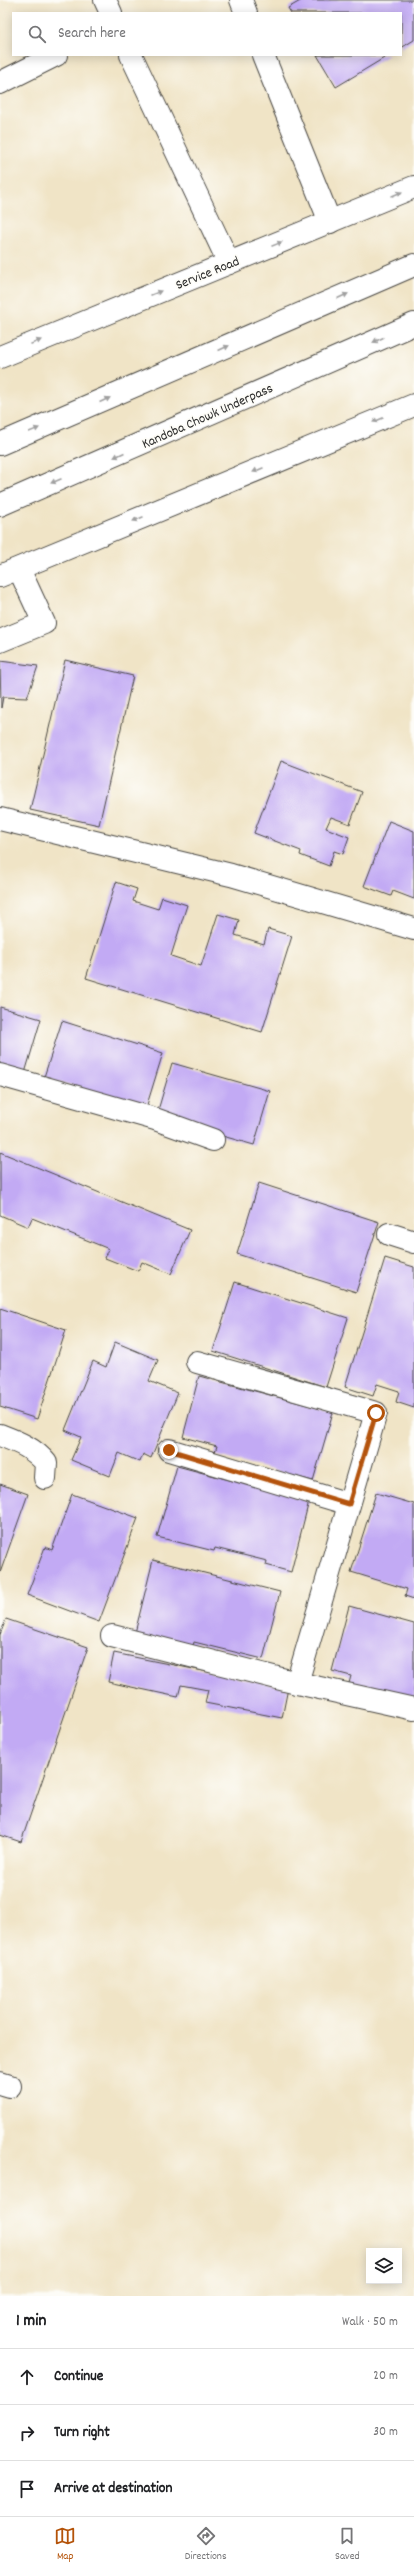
<!DOCTYPE html>
<html lang="en">
<head>
<meta charset="utf-8">
<style>
	:root { --surface:#fff; --page:#f2f2f2; --text:#202124; --muted:#757577; --line:#e0e0e0; --accent:#b45309 }
	body { margin:0; font-family:Dekko,sans-serif; background:var(--page); color:var(--text) }
	.controls { position:absolute; right:12px; bottom:12px; display:grid; overflow:hidden; border-radius:0px; box-shadow:0 2px 10px #0003 }
	.controls button { width:36px; height:36px; display:grid; place-items:center; padding:0; border:0; border-bottom:1px solid var(--line); background:var(--surface); color:var(--text); font:20px sans-serif }
	.stop { position:absolute; width:12px; height:12px; margin:-9px; border:3px solid #b45309; border-radius:50%; background:#fff }
	.stop.end { background:#b45309; border-color:#fff; box-shadow:0 1px 4px #0008 }
	.list { margin:0; padding:0; list-style:none }
	h2 { display:flex; justify-content:space-between; align-items:center; height:52px; margin:0; padding:0 16px; font-size:17px }
	h2 small { font-size:13px; font-weight:400; color:var(--muted) }
	.list li { display:grid; grid-template-columns:26px 1fr auto; gap:12px; align-items:center; box-sizing:border-box; height:56px; padding:0 16px; border-top:1px solid var(--line) }
	.list b { display:block; font-size:15px; white-space:nowrap }
	.list em { font-size:13px; font-style:normal; color:var(--muted) }
	.icon { flex:none; width:22px; height:22px; fill:none; stroke:currentColor; stroke-width:2; stroke-linecap:round; stroke-linejoin:round }
	.map { position:relative; flex:none; width:414px; height:2296px; overflow:hidden }
	.search { position:absolute; background:var(--surface); box-shadow:0 2px 10px #0003; left:12px; right:12px; top:12px; height:44px; display:flex; align-items:center; gap:10px; box-sizing:border-box; padding:0 14px; border-radius:0px; color:var(--muted); font-size:15px }
	.sheet { height:220px; background:var(--surface) }
	nav { display:flex; justify-content:space-around; align-items:center; box-sizing:border-box; height:56px; border-top:1px solid var(--line); background:var(--surface); font-size:11px; color:var(--muted) }
	nav a { display:grid; justify-items:center; gap:2px }
	nav .on { color:var(--accent) }
	.map>svg:first-child { display:block }
</style>
</head>
<body>
<div class="map">
<svg width="414" height="2296" viewBox="0 0 414 2296">
	<rect width="100%" height="100%" fill="#fdfcf7"/>
	<filter id="ink" filterUnits="userSpaceOnUse"><feTurbulence type="fractalNoise" baseFrequency=".025" numOctaves="2"/><feDisplacementMap in="SourceGraphic" scale="8" xChannelSelector="R" yChannelSelector="G"/><feConvolveMatrix kernelMatrix="1 2 1 2 8 2 1 2 1" color-interpolation-filters="sRGB"/></filter>
	<filter id="wash" filterUnits="userSpaceOnUse"><feTurbulence type="fractalNoise" baseFrequency=".012" numOctaves="4" result="noise"/><feDisplacementMap in="SourceGraphic" scale="16" xChannelSelector="R" yChannelSelector="G"/><feGaussianBlur stdDeviation="0.9" result="paint"/><feColorMatrix in="noise" values="0 0 0 0 0 0 0 0 0 0 0 0 0 0 0 0 0 1.4 0 .05"/><feComposite in="paint" operator="in"/></filter>
	<g filter="url(#wash)">
		<rect width="100%" height="100%" fill="#f0e4c6"/>
		<g id="blocks">
			<g fill="#c2aaf4">
				<path d="M302 0H414V40L401 48V13H291L288 8Z"/>
				<path d="M317 55H389L336 87Z"/>
				<path d="M65 660 133 676 99 825 30 810Z"/>
				<path d="M0 661 38 666 27 698 3 697 1 708Z"/>
				<path d="M281 761 362 792 350 824 331 817 326 828 349 837 343 854 334 851 329 866 300 855 301 851 254 833Z"/>
				<path d="M389 821 414 831V899L393 891 391 896 364 886Z"/>
				<path d="M116 882 137 889 133 901 158 909 162 897 187 905 171 956 201 966 218 914 239 920 235 935 264 944 268 929 292 936 262 1032 86 978Z"/>
				<path d="M0 1007 41 1019 25 1073 0 1065Z"/>
				<path d="M62 1021 163 1053 146 1108 44 1077Z"/>
				<path d="M172 1063 270 1091 254 1145 156 1117Z"/>
				<path d="M0 1152 190 1230 171 1274 142 1262 138 1271 105 1258 109 1249 32 1218 28 1227 0 1215Z"/>
				<path d="M259 1183 379 1222 356 1292 237 1254Z"/>
				<path d="M385 1258 414 1267V1408L396 1402 399 1391 377 1384 373 1396 345 1387Z"/>
				<path d="M235 1282 348 1318 326 1387 213 1351Z"/>
				<path d="M0 1308 66 1330 37 1419 0 1407Z"/>
				<path d="M115 1342 158 1360 149 1381 178 1393 151 1458 143 1454 140 1462 119 1453 110 1476 71 1460 81 1437 65 1430 93 1361 106 1367Z"/>
				<path d="M199 1376 333 1412 313 1481 214 1455 217 1446 183 1437Z"/>
				<path d="M177 1466 309 1501 291 1572 266 1565 267 1561 215 1548 214 1551 157 1537Z"/>
				<path d="M0 1484 28 1494 0 1573Z"/>
				<path d="M376 1493 414 1504V1599L405 1596 407 1589 351 1572Z"/>
				<path d="M72 1494 138 1518 99 1622 27 1595 45 1547 52 1550Z"/>
				<path d="M153 1560 280 1592 263 1659 194 1642 192 1651 134 1637Z"/>
				<path d="M349 1606 414 1624V1701L349 1683 351 1676 332 1671Z"/>
				<path d="M6 1619 88 1647 21 1842 0 1835V1635Z"/>
				<path d="M114 1653 288 1688 282 1718 205 1703 208 1690 181 1685 178 1697 108 1682Z"/>
			</g>
		</g>
	</g>
	<g filter="url(#ink)">
		<use href="#blocks" fill-opacity="0" stroke="#494742" stroke-width="1"/>
		<g fill="none" stroke-linecap="round" stroke-linejoin="round">
			<defs>
				<g id="minor">
					<path d="M105 0 111 13"/>
					<path d="M241 0 246 13"/>
					<path d="M131 55 229 263"/>
					<path d="M263 55 330 222"/>
					<path d="M0 83 56 55"/>
					<path d="M0 641 44 623 19 569"/>
					<path d="M0 819 231 875 414 929"/>
					<path d="M0 1075 155 1119 213 1140"/>
					<path d="M389 1234 414 1242"/>
					<path d="M197 1362 376 1413 297 1683"/>
					<path d="M0 1435C18 1442 34 1448 46 1463L45 1478"/>
					<path d="M169 1450 349 1504"/>
					<path d="M112 1636 297 1683 414 1709"/>
					<path d="M0 2083 10 2086"/>
				</g>
				<g id="major">
					<path d="M0 357 414 187"/>
					<path d="M0 576 414 405"/>
				</g>
				<g id="highway">
					<path d="M0 444 414 265"/>
					<path d="M0 505 414 324"/>
				</g>
			</defs>
			<use href="#minor" stroke="#494742" stroke-width="24"/>
			<use href="#major" stroke="#494742" stroke-width="24"/>
			<use href="#highway" stroke="#494742" stroke-width="24"/>
			<use href="#minor" stroke="#fff" stroke-width="22"/>
			<use href="#major" stroke="#fff" stroke-width="22"/>
			<use href="#highway" stroke="#fff" stroke-width="22"/>
		</g>
		<defs><path id="oneway-solid" d="M-6-.8H1V-3.2L6.5 0L1 3.2V.8H-6Z"/></defs>
		<g fill="#a0a0a0">
			<use href="#oneway-solid" transform="translate(397 194) rotate(-23)"/>
			<use href="#oneway-solid" transform="translate(277 244) rotate(-22)"/>
			<use href="#oneway-solid" transform="translate(156 293) rotate(-22)"/>
			<use href="#oneway-solid" transform="translate(343 296) rotate(-24)"/>
			<use href="#oneway-solid" transform="translate(378 340) rotate(156)"/>
			<use href="#oneway-solid" transform="translate(36 342) rotate(-22)"/>
			<use href="#oneway-solid" transform="translate(224 348) rotate(-24)"/>
			<use href="#oneway-solid" transform="translate(105 400) rotate(-24)"/>
			<use href="#oneway-solid" transform="translate(378 420) rotate(157)"/>
			<use href="#oneway-solid" transform="translate(34 430) rotate(-22)"/>
			<use href="#oneway-solid" transform="translate(119 455) rotate(156)"/>
			<use href="#oneway-solid" transform="translate(258 470) rotate(157)"/>
			<use href="#oneway-solid" transform="translate(56 481) rotate(157)"/>
			<use href="#oneway-solid" transform="translate(138 519) rotate(157)"/>
		</g>
	</g>
	<g fill="none" stroke-linecap="round" stroke-linejoin="round" filter="url(#ink)">
		<path stroke="#b45309" stroke-width="5" d="M169 1450 349 1504 376 1413"/>
	</g>
	<g text-anchor="middle" stroke-width="3.5" stroke-linejoin="round" paint-order="stroke">
		<g font-size="14" fill="#2b2b2b" stroke="#fdfcf7">
			<text transform="translate(207 272) rotate(-22)" y="5">Service Road</text>
			<text transform="translate(207 415) rotate(-24)" y="5">Kandoba Chowk Underpass</text>
		</g>
	</g>
</svg>
<div class="controls">
<button><svg class="icon" aria-label="layers" viewBox="0 0 24 24"><path d="M12 4l9 5-9 5-9-5zM3 14l9 5 9-5"/></svg></button>
</div>
<div class="stop" style="left:376px;top:1413px"></div>
<div class="stop end" style="left:169px;top:1450px"></div>
<div class="search"><svg class="icon" aria-label="search" viewBox="0 0 24 24"><circle cx="10" cy="10" r="6"/><path d="M15 15l6 6"/></svg>Search here</div>
</div>
<section class="sheet">
<h2>1 min<small>Walk · 50 m</small></h2>
<ul class="list">
<li><svg class="icon" aria-label="ahead" viewBox="0 0 24 24"><path d="M12 20V5M6 11l6-6 6 6"/></svg><div><b>Continue</b></div><em>20 m</em></li>
<li><svg class="icon" aria-label="right" viewBox="0 0 24 24"><path d="M7 20v-9h11M14 6l5 5-5 5"/></svg><div><b>Turn right</b></div><em>30 m</em></li>
<li><svg class="icon" aria-label="arrive" viewBox="0 0 24 24"><path d="M6 21V4h12l-3 4 3 4H6"/></svg><div><b>Arrive at destination</b></div></li>
</ul>
</section>
<nav>
<a class="on"><svg class="icon" aria-label="map" viewBox="0 0 24 24"><path d="M3 6l6-2 6 2 6-2v14l-6 2-6-2-6 2zM9 4v14M15 6v14"/></svg>Map</a>
<a><svg class="icon" aria-label="directions" viewBox="0 0 24 24"><path d="M12 3l9 9-9 9-9-9zM9 14v-3h6M13 9l2 2-2 2"/></svg>Directions</a>
<a><svg class="icon" aria-label="saved" viewBox="0 0 24 24"><path d="M7 4h10v16l-5-4-5 4z"/></svg>Saved</a>
</nav>
</body>
</html>
